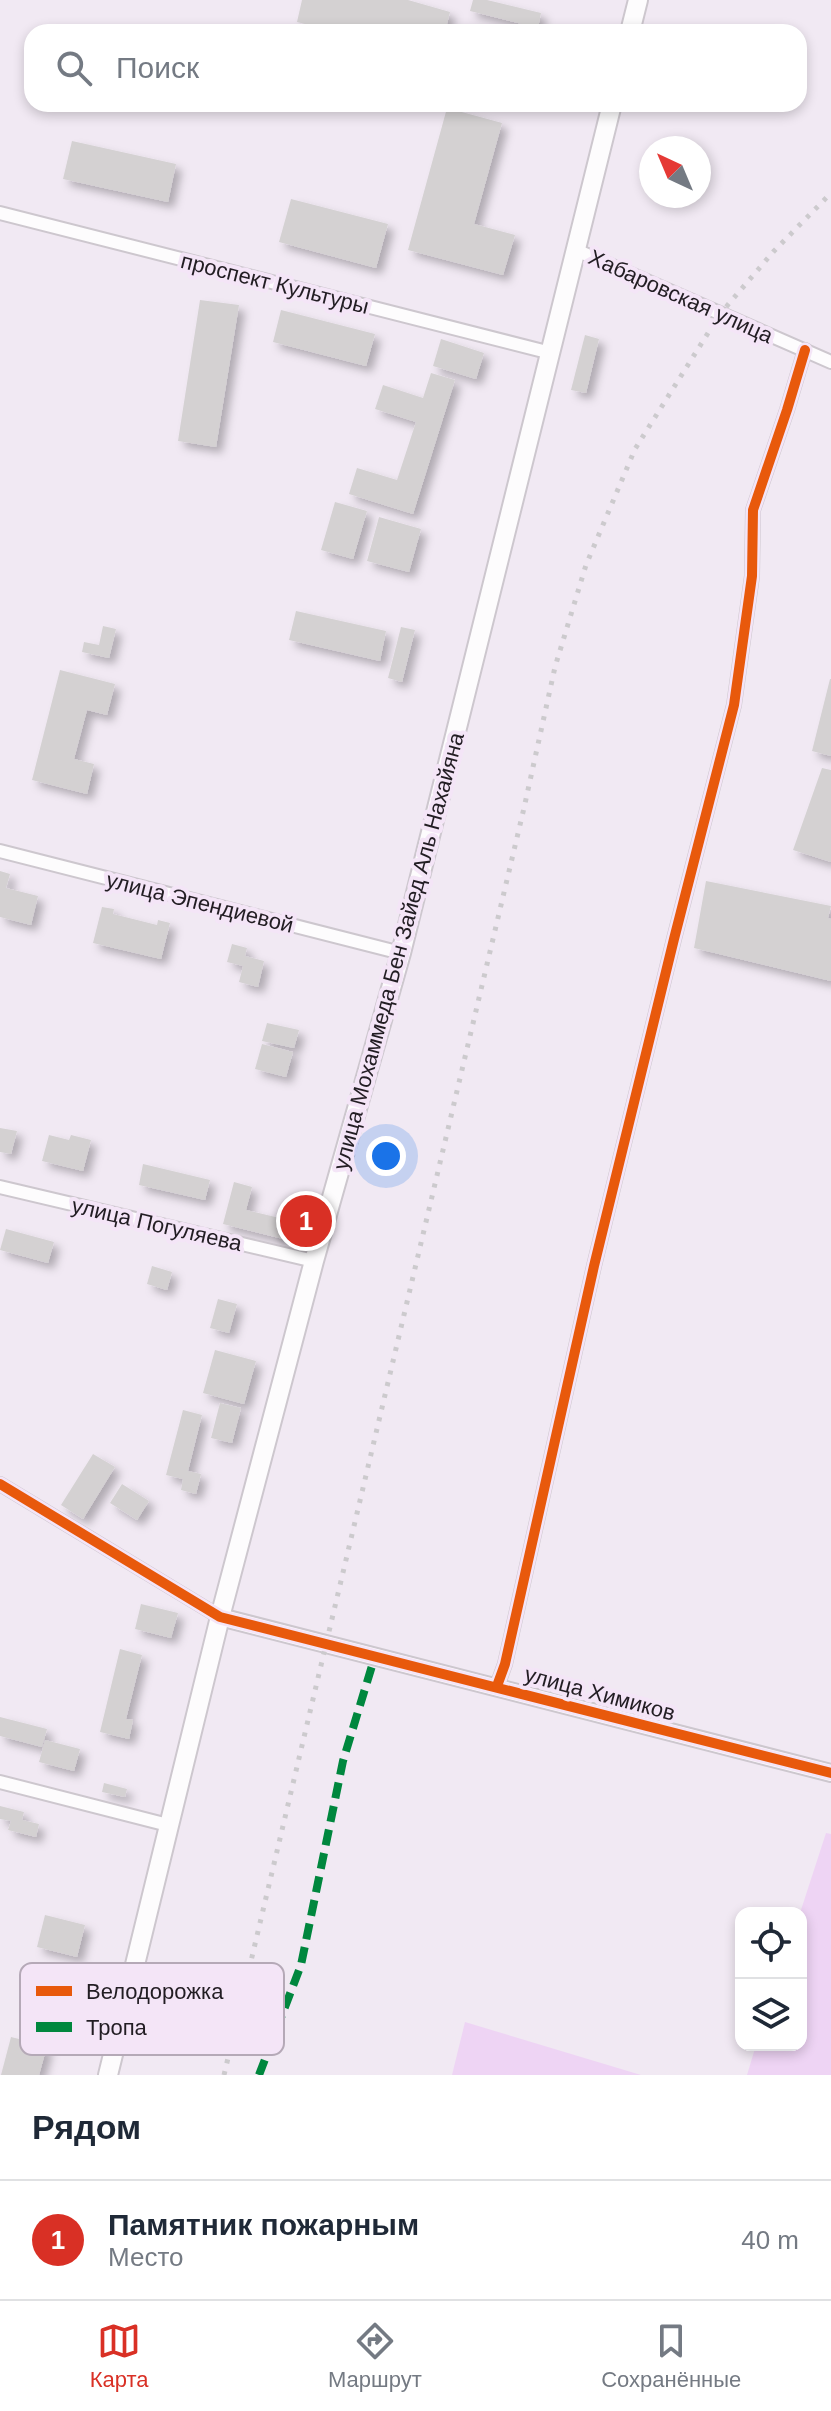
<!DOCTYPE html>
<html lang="ru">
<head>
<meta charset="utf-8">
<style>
	:root { --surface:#fff; --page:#f2f2f3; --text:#1f2937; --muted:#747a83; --line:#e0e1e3; --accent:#d93025 }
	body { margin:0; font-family:Helvetica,sans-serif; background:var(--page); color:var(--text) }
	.controls { position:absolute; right:24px; bottom:24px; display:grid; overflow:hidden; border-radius:16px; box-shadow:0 4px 12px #0003 }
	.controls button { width:72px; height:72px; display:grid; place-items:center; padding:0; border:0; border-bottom:2px solid var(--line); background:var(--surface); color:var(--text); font:40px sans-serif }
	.compass { position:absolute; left:639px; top:136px; width:72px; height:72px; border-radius:50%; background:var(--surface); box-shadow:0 4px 12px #0003; rotate:316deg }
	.you { position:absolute; left:386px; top:1156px; width:28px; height:28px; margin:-20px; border:6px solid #fff; border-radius:50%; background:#1a73e8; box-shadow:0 0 0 12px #1a73e833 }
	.badge { display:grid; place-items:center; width:52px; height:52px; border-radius:50%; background:var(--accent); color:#fff; font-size:26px; font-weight:700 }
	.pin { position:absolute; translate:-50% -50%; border:4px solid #fff; box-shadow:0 2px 8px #0006 }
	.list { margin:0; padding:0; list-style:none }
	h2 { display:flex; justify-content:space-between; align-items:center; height:104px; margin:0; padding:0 32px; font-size:34px }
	h2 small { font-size:26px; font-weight:400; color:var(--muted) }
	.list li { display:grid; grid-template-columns:52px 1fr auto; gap:24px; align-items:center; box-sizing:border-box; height:120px; padding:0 32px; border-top:2px solid var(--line) }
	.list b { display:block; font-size:30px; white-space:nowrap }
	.list p { margin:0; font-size:26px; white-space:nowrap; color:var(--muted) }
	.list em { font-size:26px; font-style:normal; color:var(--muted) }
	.icon { flex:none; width:44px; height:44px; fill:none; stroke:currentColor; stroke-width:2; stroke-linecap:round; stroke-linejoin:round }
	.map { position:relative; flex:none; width:831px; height:2075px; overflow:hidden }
	.search { position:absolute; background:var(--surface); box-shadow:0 4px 12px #0003; left:24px; right:24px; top:24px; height:88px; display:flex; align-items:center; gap:20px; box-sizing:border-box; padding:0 28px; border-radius:24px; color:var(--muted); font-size:30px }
	.sheet { height:224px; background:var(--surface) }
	nav { display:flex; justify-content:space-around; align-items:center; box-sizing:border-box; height:112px; border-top:2px solid var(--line); background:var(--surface); font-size:22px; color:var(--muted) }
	nav a { display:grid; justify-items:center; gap:4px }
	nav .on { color:var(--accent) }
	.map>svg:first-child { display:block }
</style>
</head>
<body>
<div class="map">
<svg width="831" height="2075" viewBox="0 0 831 2075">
	<defs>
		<filter id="shadow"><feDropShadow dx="6" dy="6" stdDeviation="4" flood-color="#0004"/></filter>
	</defs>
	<rect width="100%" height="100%" fill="#f1e9f3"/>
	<g fill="#eed4f4">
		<path d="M826 1833 831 1834V2075H747L756 2045H801L800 1913Z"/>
		<path d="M465 2022 641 2075H452Z"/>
	</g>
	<g fill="#d4d1d2" filter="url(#shadow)">
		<path d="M302 0H408L450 12 445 32H338L297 22Z"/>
		<path d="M473 0H487L541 13 538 28 470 11Z"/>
		<path d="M447 108 502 123 474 224 515 235 503 275 408 250Z"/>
		<path d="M72 141 176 164 168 202 63 179Z"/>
		<path d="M291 199 388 224 376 268 279 242Z"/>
		<path d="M200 300 239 305 216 447 178 441Z"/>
		<path d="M281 310 375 334 366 366 273 342Z"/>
		<path d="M585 335 599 339 586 393 571 390Z"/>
		<path d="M441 339 484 353 476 379 433 366Z"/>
		<path d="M431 373 455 380 413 514 349 494 357 468 397 480 416 422 375 409 383 385 423 398Z"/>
		<path d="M335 502 367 511 353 559 321 550Z"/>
		<path d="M379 517 421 529 409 572 367 561Z"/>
		<path d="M296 611 386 631 380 661 289 640Z"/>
		<path d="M103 626 116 629 109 658 82 652 84 642 99 645Z"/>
		<path d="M401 627 415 630 402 682 388 678Z"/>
		<path d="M60 670 115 684 107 715 87 710 74 759 94 764 87 794 32 780Z"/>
		<path d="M830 679H831V756L812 751Z"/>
		<path d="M822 768 831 770V862L793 850Z"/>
		<path d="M0 871 10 874 6 888 38 896 31 925 0 917Z"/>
		<path d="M706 881 831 906 828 918 831 919V981L694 948Z"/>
		<path d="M102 907 114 909 113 914 157 925 158 920 170 923 161 959 93 943Z"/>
		<path d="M232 944 247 948 245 956 264 961 258 987 239 982 243 966 227 962Z"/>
		<path d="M267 1023 299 1030 294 1048 262 1041Z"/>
		<path d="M262 1044 293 1052 286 1077 255 1069Z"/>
		<path d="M0 1128 17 1131 11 1154 0 1152Z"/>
		<path d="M49 1135 69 1140 71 1135 91 1140 83 1171 42 1161Z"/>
		<path d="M143 1164 210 1180 205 1200 139 1185Z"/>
		<path d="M234 1182 252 1187 246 1210 288 1220 283 1239 223 1224Z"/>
		<path d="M6 1229 54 1242 48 1263 0 1250Z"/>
		<path d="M152 1266 172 1272 167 1290 147 1284Z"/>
		<path d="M218 1299 237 1304 229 1333 210 1328Z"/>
		<path d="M215 1350 256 1361 244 1404 203 1393Z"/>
		<path d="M220 1403 241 1408 232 1443 211 1438Z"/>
		<path d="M183 1410 202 1415 188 1471 201 1474 196 1494 181 1490 183 1479 166 1475Z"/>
		<path d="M93 1454 115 1467 83 1519 61 1505Z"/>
		<path d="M122 1484 149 1501 137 1520 110 1503Z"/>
		<path d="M141 1604 178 1613 171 1638 135 1629Z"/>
		<path d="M120 1649 142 1655 126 1719 133 1720 129 1739 100 1732Z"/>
		<path d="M0 1717 47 1729 42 1747 0 1736Z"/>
		<path d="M45 1740 80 1749 74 1771 39 1762Z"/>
		<path d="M104 1783 127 1789 125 1797 102 1792Z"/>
		<path d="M0 1806 24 1812 22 1820 39 1824 36 1837 8 1830 11 1821 0 1819Z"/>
		<path d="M45 1915 85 1925 77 1957 37 1947Z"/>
		<path d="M11 2037 47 2046 39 2075H1Z"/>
	</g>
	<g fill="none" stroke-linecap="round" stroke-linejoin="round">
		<defs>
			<g id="minor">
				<path d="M0 213 551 353"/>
				<path d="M576 250 831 362"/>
				<path d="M0 851 401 953"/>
				<path d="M0 1187 314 1261"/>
				<path d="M0 1484 220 1617"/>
				<path d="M497 1686 505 1664 594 1266 674 939 734 705 752 576 753 510 787 410 805 350"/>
				<path d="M0 1782 168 1825"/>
			</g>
			<path id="tertiary" d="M220 1617 831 1773"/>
			<g id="secondary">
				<path d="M630 32 638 0"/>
				<path d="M108 2075 220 1617 314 1261 401 953 612 104"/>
			</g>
		</defs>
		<use href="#minor" stroke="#cdc7ce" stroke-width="16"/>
		<use href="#tertiary" stroke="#cdc7ce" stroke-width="20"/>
		<use href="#secondary" stroke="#cdc7ce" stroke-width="22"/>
		<use href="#minor" stroke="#fdfcfd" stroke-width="12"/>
		<use href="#tertiary" stroke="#fdfcfd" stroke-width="16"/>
		<use href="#secondary" stroke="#fdfcfd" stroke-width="18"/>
		<path stroke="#cccacd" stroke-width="5" stroke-dasharray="4 8" stroke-linecap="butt" d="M224 2075 524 808 555 667 586 565 635 449 720 314 774 251 831 193"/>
		<path stroke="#00873e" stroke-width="8" stroke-dasharray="16 8" stroke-linecap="butt" d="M259 2075 301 1965 343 1761 375 1656"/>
		<defs>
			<g id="cycleway">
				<path d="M0 1484 220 1617 831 1773"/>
				<path d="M497 1686 505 1664 594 1266 674 939 734 705 752 576 753 510 787 410 805 350"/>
			</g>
		</defs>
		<use href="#cycleway" stroke="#f4e5f7" stroke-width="15"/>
		<use href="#cycleway" stroke="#e8590c" stroke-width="10"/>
	</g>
	<g text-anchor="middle" stroke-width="8" stroke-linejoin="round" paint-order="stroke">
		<g font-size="22" fill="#221d23" stroke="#f4e5f7">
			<text transform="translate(275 283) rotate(14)" y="8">проспект Культуры</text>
			<text transform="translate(681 296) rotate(24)" y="8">Хабаровская улица</text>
			<text transform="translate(200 902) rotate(14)" y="8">улица Эпендиевой</text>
			<text transform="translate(398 951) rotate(-75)" y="8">улица Мохаммеда Бен Зайед Аль Нахайяна</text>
			<text transform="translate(157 1224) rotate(13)" y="8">улица Погуляева</text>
			<text transform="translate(600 1693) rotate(15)" y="8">улица Химиков</text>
		</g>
	</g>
	<rect x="20" y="1963" width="264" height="92" rx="12" fill="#f4e5f7" stroke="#b5a9b7" stroke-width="2"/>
	<rect x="36" y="1986" width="36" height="10" fill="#e8590c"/>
	<rect x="36" y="2022" width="36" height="10" fill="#00873e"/>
	<g font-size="22" fill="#221d23">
		<text x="86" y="1999">Велодорожка</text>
		<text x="86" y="2035">Тропа</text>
	</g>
</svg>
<div class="controls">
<button><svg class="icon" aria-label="locate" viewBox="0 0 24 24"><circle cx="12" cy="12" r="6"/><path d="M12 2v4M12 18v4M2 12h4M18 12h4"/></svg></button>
<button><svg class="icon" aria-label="layers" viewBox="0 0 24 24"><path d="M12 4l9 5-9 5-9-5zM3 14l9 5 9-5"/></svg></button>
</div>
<svg class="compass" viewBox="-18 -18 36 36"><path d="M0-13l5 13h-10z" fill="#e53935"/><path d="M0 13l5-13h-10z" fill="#747a83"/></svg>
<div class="you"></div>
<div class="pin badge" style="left:306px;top:1221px">1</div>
<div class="search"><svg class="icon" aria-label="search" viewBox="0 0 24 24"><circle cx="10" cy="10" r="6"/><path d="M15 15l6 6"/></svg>Поиск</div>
</div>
<section class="sheet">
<h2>Рядом<small></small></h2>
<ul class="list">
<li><span class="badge">1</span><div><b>Памятник пожарным</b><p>Место</p></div><em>40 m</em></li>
</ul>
</section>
<nav>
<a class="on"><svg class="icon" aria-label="map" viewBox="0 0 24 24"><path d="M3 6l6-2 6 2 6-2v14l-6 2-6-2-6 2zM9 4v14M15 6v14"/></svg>Карта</a>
<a><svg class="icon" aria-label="directions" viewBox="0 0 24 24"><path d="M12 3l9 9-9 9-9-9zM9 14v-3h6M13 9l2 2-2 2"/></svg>Маршрут</a>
<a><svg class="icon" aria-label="saved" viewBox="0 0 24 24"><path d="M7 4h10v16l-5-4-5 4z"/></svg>Сохранённые</a>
</nav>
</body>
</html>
